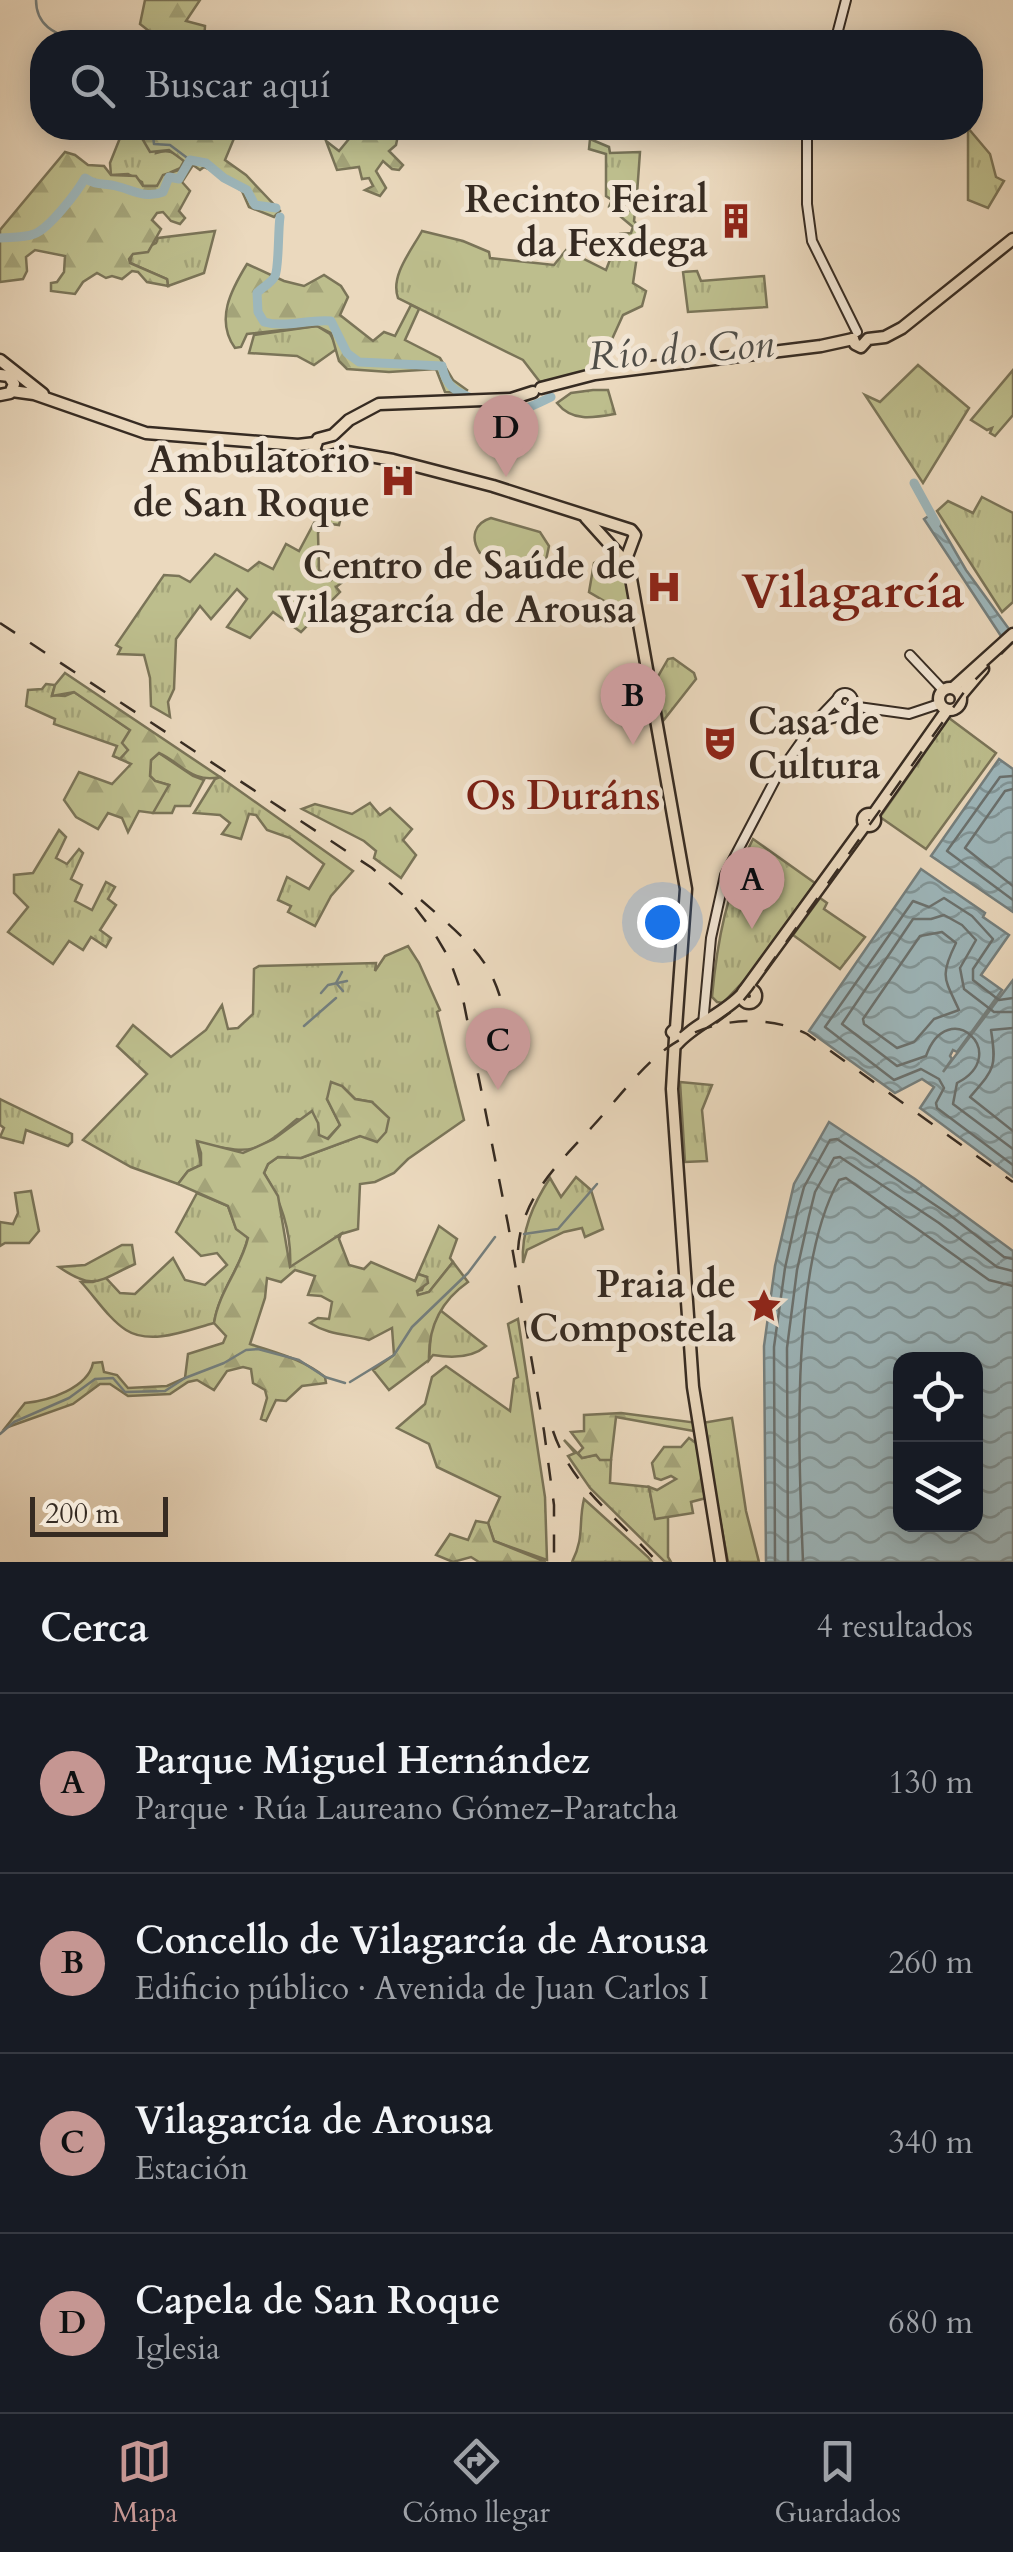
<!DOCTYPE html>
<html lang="es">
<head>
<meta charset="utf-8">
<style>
	:root { --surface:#171b24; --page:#242831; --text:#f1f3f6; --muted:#9ea1a6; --line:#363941; --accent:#c59692 }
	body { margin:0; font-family:Cardo,serif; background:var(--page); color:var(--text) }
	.controls { position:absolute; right:30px; bottom:30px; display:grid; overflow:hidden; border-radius:20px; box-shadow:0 5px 25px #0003 }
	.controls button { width:90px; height:90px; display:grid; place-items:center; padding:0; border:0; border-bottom:2px solid var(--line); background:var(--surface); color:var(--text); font:50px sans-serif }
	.scale { position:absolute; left:30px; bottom:25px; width:138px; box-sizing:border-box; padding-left:10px; border:5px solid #362b22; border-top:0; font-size:28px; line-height:35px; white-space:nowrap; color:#362b22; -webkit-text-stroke:8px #f2e6d5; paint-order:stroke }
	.you { position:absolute; left:662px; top:922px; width:35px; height:35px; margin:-25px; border:8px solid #fff; border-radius:50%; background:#1a73e8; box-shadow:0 0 0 15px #1a73e833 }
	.badge { display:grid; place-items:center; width:65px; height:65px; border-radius:50%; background:var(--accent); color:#111; font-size:32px; font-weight:700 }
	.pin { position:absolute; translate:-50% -82px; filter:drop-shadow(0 2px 5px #0008) }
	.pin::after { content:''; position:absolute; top:52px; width:35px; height:30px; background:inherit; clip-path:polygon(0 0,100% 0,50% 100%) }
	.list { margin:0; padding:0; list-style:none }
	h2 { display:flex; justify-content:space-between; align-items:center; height:130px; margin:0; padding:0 40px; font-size:42px }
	h2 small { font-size:32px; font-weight:400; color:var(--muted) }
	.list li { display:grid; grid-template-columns:65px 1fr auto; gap:30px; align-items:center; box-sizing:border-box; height:180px; padding:0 40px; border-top:2px solid var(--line) }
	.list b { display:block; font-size:38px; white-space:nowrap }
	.list p { margin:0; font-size:32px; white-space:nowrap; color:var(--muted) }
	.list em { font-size:32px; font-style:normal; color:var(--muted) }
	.icon { flex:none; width:55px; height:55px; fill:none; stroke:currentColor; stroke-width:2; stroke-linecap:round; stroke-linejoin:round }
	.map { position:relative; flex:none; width:1013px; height:1562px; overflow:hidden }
	.search { position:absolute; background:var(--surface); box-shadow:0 5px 25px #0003; left:30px; right:30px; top:30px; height:110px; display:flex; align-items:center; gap:25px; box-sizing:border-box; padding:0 35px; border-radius:40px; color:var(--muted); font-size:38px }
	.sheet { height:850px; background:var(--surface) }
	nav { display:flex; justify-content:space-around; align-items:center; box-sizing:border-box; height:140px; border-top:2px solid var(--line); background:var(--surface); font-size:28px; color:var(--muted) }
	nav a { display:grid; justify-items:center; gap:5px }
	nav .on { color:var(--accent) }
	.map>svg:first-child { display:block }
</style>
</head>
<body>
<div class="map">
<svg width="1013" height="1562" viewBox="0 0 1013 1562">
	<defs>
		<pattern id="grass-tufts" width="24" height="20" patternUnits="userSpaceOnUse" patternTransform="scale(2.5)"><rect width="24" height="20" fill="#bdbe8d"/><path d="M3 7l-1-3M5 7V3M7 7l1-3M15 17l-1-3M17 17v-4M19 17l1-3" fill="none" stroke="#a3a379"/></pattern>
		<pattern id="forest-firs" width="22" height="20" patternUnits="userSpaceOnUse" patternTransform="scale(2.5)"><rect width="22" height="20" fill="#bdbe8d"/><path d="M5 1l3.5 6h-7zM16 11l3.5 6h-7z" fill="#a3a379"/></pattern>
		<pattern id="water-waves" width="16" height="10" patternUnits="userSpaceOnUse" patternTransform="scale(2.5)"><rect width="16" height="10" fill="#9db7bc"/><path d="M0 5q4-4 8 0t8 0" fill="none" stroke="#819598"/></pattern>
	</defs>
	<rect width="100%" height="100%" fill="#ebd9be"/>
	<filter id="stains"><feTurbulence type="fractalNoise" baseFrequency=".002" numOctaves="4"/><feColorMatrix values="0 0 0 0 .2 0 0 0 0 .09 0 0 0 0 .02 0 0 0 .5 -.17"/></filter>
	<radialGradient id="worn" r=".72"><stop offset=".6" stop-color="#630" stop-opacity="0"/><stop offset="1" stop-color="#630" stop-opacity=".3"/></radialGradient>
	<g fill="url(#grass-tufts)" stroke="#7a7458" stroke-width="2.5">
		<path d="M124 128H159L156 153C168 149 175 152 184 161L183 167 171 172 157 186H143L142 182 128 174 111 175 110 163Z"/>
		<path d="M968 128 990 154 996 177 1004 181 988 208 968 200Z"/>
		<path d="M590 139 609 147 610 153 640 152 637 194 627 196 623 209 635 212 634 221 641 229 633 283 646 291 642 306 623 315 598 370 540 382 523 360 398 298C390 276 411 251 422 231L463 241 489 252 490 258 554 265 566 250 606 270 620 234 631 233 633 227 609 207 612 200 606 196V154L589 149Z"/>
		<path d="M215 231 204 273 168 286 167 279 130 263 132 254 156 243 158 238Z"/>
		<path d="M697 271 701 281 764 276 767 307 688 312 683 272Z"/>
		<path d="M317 326 330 334 338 348 314 365 297 356 249 353 254 335Z"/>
		<path d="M918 365 969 408 923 483 865 395 880 402Z"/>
		<path d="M593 390H608L615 414C593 418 572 422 557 403L571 393Z"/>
		<path d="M982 497 1013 513V602L1002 612 937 511 948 501 973 513Z"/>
		<path d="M322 508 340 521 339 525 323 523 318 533 319 570 331 580 335 576 344 581 336 587 340 592 301 632 273 612 250 638 227 627 247 599 237 589 211 619 200 606 176 639 174 689 168 702 170 717 151 706 150 678 144 655 118 654 121 648 116 645 164 575 179 576 190 582 215 554 248 571 259 562 273 569 286 544 299 551Z"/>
		<path d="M597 561 604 562 619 578 626 574 633 611 623 612 589 592 594 563Z"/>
		<path d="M673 658 694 673 696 679 663 721 656 680 668 659Z"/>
		<path d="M46 684 55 685 52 695 65 696 74 692 130 730 129 750 120 759 113 756 117 746 54 724 55 719 26 706 28 690 42 689Z"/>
		<path d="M949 718 996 753 926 849 880 817Z"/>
		<path d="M159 753 193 776 204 780 190 806H175L172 813H153L154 806 169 785 155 781 150 776 151 760Z"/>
		<path d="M220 777 353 871 331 896 315 926 288 912 291 906 278 900 287 877 309 889 324 864 290 838 267 830 256 815 249 814 241 839 222 834 230 823 220 815 194 813 215 779Z"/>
		<path d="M370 803 380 815 390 808 412 829 403 840 416 855 401 878 374 858 376 851 364 841 302 809 315 804 352 814Z"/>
		<path d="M59 830 66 837 56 858 67 864 79 849 83 853 71 879 82 885 75 901 92 910 106 882 115 887 108 899 116 905 100 930 111 938 106 947 91 937 83 950 69 941 53 964 8 932 28 907 14 893V875L33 873Z"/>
		<path d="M753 839 815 883 754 970 723 1003 717 1002 712 997C717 942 727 888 753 839Z"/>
		<path d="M820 898 827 903 824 909 865 937 840 969 793 935Z"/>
		<path d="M408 946 419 963 440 1010 437 1012 464 1120 408 1159 394 1173 375 1182 360 1184 358 1229 341 1234 290 1268C292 1234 281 1201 264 1173L268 1164 278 1157 301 1158 360 1136 372 1102 355 1099 342 1086 327 1099 340 1125 327 1139 319 1136 318 1123 297 1119C253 1157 251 1153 197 1143L201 1165 188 1171 178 1184 131 1167 83 1140 147 1074 117 1046 133 1025 171 1057 206 1030 222 1005 228 1029 238 1028 253 1014 254 969 259 966 376 963 375 971 385 956Z"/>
		<path d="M680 1082 712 1085 702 1110 707 1161 685 1162Z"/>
		<path d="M0 1099 72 1134V1142L68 1146 26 1130 23 1143 0 1137 4 1128 0 1125Z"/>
		<path d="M576 1177 591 1190 603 1229 585 1237 582 1228 564 1232 527 1250 523 1263C521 1231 533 1204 550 1178L561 1197Z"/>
		<path d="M197 1193 228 1206 236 1228 248 1237C241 1268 219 1291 214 1323 188 1330 151 1346 126 1330 109 1319 95 1297 81 1282H93L105 1277 120 1293 135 1294 173 1258 185 1280 205 1285 227 1265 217 1253 201 1256 176 1232Z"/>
		<path d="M439 1226 457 1239 450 1258 453 1262 429 1292 417 1296V1291L422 1290 427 1277 418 1274Z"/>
		<path d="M440 1310 486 1346C472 1358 450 1358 433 1355L429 1360 431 1330Z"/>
		<path d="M518 1319 545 1497 547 1560 494 1541 488 1523 500 1497 437 1467 429 1444 397 1428 425 1404 432 1377 446 1366 510 1411 514 1379 518 1377 508 1324Z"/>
		<path d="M732 1418 746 1511 759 1562H728L702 1423Z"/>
		<path d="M564 1440 582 1458 595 1455 611 1460 610 1483 649 1487 655 1518 668 1516V1557L671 1562H665L590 1488 568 1456 575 1453Z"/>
		<path d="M584 1499 648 1557 652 1562H572C585 1536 578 1524 584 1499Z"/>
	</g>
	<g fill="url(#forest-firs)" stroke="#7a7458" stroke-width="2.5">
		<path d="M145 0H200L186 21 205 26 204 42H163L140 24Z"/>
		<path d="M159 128H212L235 136 225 160 246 175 280 211 274 217 249 207 242 191 209 169 204 167 200 170 193 165 182 182 190 191 179 211 185 218 180 224 171 221 163 212 157 213 152 220 161 229 148 252 133 254 129 259 130 263 167 279 168 286 147 282 138 272 132 271 122 279 112 276 106 278 97 273 83 282 75 294 51 291V283L57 282 64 272 65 256 35 250 26 257 27 271 23 279 0 282V230L65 152 75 155 88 165 104 166 111 175 136 176 143 186H157L163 175 179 170 184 161 169 150 150 152 143 140Z"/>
		<path d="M358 128H397L399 130 396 145 389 151 403 165 399 170 392 169 383 161 376 171 386 188 380 196 365 190 373 186 369 178 362 179 359 167 337 170 326 141 339 151Z"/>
		<path d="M247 264 284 281 304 286 324 275 341 286 348 297 340 315 373 341 384 332 395 336 411 305 419 309 405 340 440 358 453 380 467 390 465 393 445 392 436 369 389 372 347 369 339 361 331 333 317 326 247 334 241 347 235 348C215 320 231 290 247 264Z"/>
		<path d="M65 673 220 777C193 784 181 763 159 753L151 760 150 776 155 781 169 785 153 813 139 811 128 832 122 818 108 813 98 829 76 817 64 800 79 772 112 784 131 764 120 759 128 750 122 743 130 730 74 692 52 696 55 685Z"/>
		<path d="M331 1082 342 1086 355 1099 372 1102 389 1118 386 1132 377 1142 360 1136 301 1158 278 1157 268 1164 264 1173 278 1196 290 1267 341 1234 339 1239 349 1265 364 1269 371 1262 415 1281 418 1274 427 1277 428 1283 417 1291 418 1295 429 1292 453 1262 468 1282C441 1301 428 1327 429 1360L389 1390 373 1370 394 1355 392 1328 369 1340C347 1334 329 1335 310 1323L318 1318 329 1319 332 1302 321 1296 308 1295 315 1276 295 1270 281 1282 267 1278 265 1298 250 1344C276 1353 303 1359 325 1377L326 1383 302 1386 286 1401 276 1400 266 1421 261 1419 267 1398 265 1390 253 1383 251 1369 243 1367 227 1371 214 1390 197 1380 188 1382 170 1394 128 1396 110 1384H100L73 1404 5 1428 25 1403C48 1401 88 1388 93 1363L102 1362 104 1372 117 1375 128 1388 167 1386 185 1378 188 1354 223 1343 226 1336 214 1323C219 1291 241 1268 248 1238L236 1229 228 1206 178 1184 188 1171 201 1165V1153L197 1141 243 1153 274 1139 312 1111 318 1123 319 1135 328 1139 340 1125 327 1099Z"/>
		<path d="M31 1191 39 1231 29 1243H5L0 1246V1222L13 1224 18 1213 15 1193Z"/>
		<path d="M122 1245H132L135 1264C99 1280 95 1292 59 1267L85 1265Z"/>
		<path d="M621 1413 698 1423 699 1432 616 1417 611 1460H600L596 1455 582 1458 578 1453 583 1448 571 1432 584 1431V1415Z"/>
		<path d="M689 1438 696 1443 706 1498 691 1502 693 1513 655 1519 649 1487 657 1490 676 1479 671 1476 661 1480 655 1478 652 1463 664 1447H681Z"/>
		<path d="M476 1521 488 1523 494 1541 546 1562H479L471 1557 453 1562 436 1555 450 1534 468 1540Z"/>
	</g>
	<g fill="#bdbe8d" stroke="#7a7458" stroke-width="2.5">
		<path d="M1013 370V415L995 436 990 433 992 428 987 430 971 420Z"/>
		<path d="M491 518 540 532 549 546 546 560 530 568 480 553C470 538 474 523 491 518Z"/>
	</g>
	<g fill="url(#water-waves)" stroke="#747f7e" stroke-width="2.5" fill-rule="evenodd">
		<path d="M933 513 966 570 1009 629 1001 636 924 519Z"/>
		<path d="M999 759 1013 769V912L931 856Z"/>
		<path d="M921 869 985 913 983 917 1009 935 981 975 1002 990 957 1052 953 1050 950 1056 952 1059 943 1072 1013 980V1177L920 1108 934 1087 922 1079 895 1093 809 1031Z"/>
		<path d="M829 1122 915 1179 1013 1251V1562H766L764 1346 775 1266 794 1184ZM900 1360H976V1524H900Z"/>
	</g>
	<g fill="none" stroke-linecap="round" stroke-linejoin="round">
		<g stroke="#6a716f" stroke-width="2.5">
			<path d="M1013 776 1000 777 947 851 1013 900"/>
			<path d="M1013 789 1005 791 965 848 1013 886"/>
			<path d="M942 932 956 943C939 977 945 979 959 1010L934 1019 914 1042 897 1048 864 1024 863 1019 920 936Z"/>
			<path d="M1013 998 999 1000 973 980V969L993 939 972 916 944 898 929 907 913 901 825 1027 894 1080 921 1069 939 1079 944 1088 936 1103 937 1108 1013 1165"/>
			<path d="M1013 1012H994L964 989 960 968 976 940 962 925 944 915 931 919H913L842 1024 897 1066 926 1056C948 994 1013 1054 957 1083L953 1104 1013 1149"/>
			<path d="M1013 1028 991 1030C997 1068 994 1069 970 1097L1013 1131"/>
			<path d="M775 1562 774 1347 785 1268 797 1213 804 1187 830 1140 837 1139 947 1213 1004 1257 1013 1259"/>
			<path d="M788 1562 787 1348 797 1270 809 1216 815 1192 834 1158 840 1157 939 1223 997 1267 1013 1271"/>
			<path d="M803 1562C799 1460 789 1268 839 1180L846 1178 989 1280 1013 1286"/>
		</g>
		<g stroke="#747f7e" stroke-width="2.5">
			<path d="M36 0C36 27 57 34 77 42"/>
			<path d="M159 128 153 136 154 144 170 145 190 160"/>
			<path d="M342 972 336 983 343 991"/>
			<path d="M321 993 328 985 347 981"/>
			<path d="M304 1026 336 998"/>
			<path d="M524 1234 558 1229 597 1184"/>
			<path d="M350 1382 394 1355 412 1327 468 1273 495 1237"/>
			<path d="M0 1434 14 1422 69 1398 95 1379 113 1378 125 1392 165 1391 185 1378 224 1363 246 1350 258 1349 299 1360 325 1377 345 1383"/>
		</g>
		<g stroke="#9db7bc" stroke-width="9">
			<path d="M280 217C278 230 279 268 275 276 272 283 262 287 257 293L258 312 264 322C285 328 308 319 331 321L347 353 359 362 442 366C446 387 456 392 474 399 509 415 515 415 551 397"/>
			<path d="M0 238C12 237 23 238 34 234 49 229 78 191 85 178 96 186 104 183 116 186 133 190 145 199 163 192L169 177 179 179 190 160 206 163 224 178 247 190 255 205 276 208"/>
			<path d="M914 483 936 523"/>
		</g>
		<defs>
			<g id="secondary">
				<path d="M835 42 846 0"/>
				<path d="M807 128V204L812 241 857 332"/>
				<path d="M910 655 943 690"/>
				<circle cx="845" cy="701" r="8"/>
				<path d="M851 706 909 714 939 704"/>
				<path d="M819 722 858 711"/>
				<path d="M703 1024 711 938 725 875 777 776 816 721 838 698"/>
			</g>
			<g id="primary">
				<path d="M853 339 855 344 861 347 868 339 885 337 902 328 1013 239"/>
				<path d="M0 360 43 394"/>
				<path d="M0 375 9 376 14 384 10 393 0 395"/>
				<path d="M541 388 595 374 821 346 853 339"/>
				<path d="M12 391 34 394 146 433 298 445 315 443"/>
				<path d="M533 392 511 399 379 404 349 420 333 435 318 439 314 450 321 458 347 452 393 460 493 486 631 530 635 535 625 562"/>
				<path d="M586 518 622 558 630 573 686 889 676 1028 672 1032 679 1039"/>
				<circle cx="950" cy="699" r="11"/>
				<path d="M953 688 1013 634"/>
				<path d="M961 695 983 669"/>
				<circle cx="869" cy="820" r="6"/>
				<path d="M873 815 947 710"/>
				<circle cx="749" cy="996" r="7"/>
				<path d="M744 991 865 825"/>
				<path d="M675 1038 672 1089 693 1387 721 1562"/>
				<path d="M677 1044C694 1024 724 1014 743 993"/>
			</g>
		</defs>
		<use href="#secondary" stroke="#362b22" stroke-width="12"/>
		<use href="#primary" stroke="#362b22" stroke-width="15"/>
		<use href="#secondary" stroke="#f2e6d5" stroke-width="8"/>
		<use href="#primary" stroke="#ebd9be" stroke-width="10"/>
		<g stroke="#362b22" stroke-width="2.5" stroke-dasharray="18 18" stroke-linecap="butt">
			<path d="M0 623 372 868 411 902 433 931 449 958 462 994 508 1224 544 1431 554 1505V1562"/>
			<path d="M421 900C489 959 498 967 513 1057"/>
			<path d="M716 1023 739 1006 752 990 967 688 1013 642"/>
			<path d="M518 1250C521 1198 559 1163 592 1127 616 1101 639 1069 667 1048 707 1019 763 1012 807 1034L1013 1182"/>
			<path d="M553 1431C572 1488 620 1519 657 1562"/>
		</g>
	</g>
	<defs>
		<symbol id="building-bare" viewBox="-9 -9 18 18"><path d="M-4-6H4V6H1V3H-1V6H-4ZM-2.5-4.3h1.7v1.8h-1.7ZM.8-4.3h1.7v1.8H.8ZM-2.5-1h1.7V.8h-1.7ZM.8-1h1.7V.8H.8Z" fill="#8f2418" stroke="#f2e6d5" stroke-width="2.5" paint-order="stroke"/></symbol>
		<symbol id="hospital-bare" viewBox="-9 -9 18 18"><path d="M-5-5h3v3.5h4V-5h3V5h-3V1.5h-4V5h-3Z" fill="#8f2418" stroke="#f2e6d5" stroke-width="2.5" paint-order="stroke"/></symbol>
		<symbol id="theatre-bare" viewBox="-9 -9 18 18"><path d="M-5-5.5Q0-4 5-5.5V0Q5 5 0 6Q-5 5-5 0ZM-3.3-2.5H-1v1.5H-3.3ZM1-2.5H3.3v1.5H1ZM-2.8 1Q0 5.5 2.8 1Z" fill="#8f2418" stroke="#f2e6d5" stroke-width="2.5" paint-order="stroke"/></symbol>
		<symbol id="sight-bare" viewBox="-9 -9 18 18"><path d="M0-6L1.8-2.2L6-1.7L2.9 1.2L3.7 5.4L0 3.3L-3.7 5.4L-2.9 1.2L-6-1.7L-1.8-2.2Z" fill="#8f2418" stroke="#f2e6d5" stroke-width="2.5" paint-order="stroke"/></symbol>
	</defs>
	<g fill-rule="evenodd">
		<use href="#building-bare" x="711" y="196" width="50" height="50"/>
		<use href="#hospital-bare" x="373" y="456" width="50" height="50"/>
		<use href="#hospital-bare" x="639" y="562" width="50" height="50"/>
		<use href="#theatre-bare" x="695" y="718" width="50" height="50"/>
		<use href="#sight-bare" x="739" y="1281" width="50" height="50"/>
	</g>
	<g text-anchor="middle" stroke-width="10" stroke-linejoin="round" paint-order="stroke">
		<g font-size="38" font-weight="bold" fill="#362b22" stroke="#f2e6d5" text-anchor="end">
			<text x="708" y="212">Recinto Feiral<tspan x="708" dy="44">da Fexdega</tspan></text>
			<text x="370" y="472">Ambulatorio<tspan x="370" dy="44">de San Roque</tspan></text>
			<text x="636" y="578">Centro de Saúde de<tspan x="636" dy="44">Vilagarcía de Arousa</tspan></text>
			<text x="748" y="734" text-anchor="start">Casa de<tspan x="748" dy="44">Cultura</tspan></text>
			<text x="736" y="1297">Praia de<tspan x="736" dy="44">Compostela</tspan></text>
		</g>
		<g font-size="40" font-style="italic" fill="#504e48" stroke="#f2e6d5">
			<text transform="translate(681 349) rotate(-4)" y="14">Río do Con</text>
		</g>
		<g font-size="40" font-weight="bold" fill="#7a1f14" stroke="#f2e6d5">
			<text x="563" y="809">Os Duráns</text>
		</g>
		<g font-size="48" font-weight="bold" fill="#7a1f14" stroke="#f2e6d5">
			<text x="853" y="607">Vilagarcía</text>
		</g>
	</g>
	<rect width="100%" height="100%" filter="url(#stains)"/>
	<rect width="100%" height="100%" fill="url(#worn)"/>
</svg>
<div class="controls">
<button><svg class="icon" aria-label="locate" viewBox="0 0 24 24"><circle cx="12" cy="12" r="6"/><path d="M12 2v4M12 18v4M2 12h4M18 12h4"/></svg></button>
<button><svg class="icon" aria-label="layers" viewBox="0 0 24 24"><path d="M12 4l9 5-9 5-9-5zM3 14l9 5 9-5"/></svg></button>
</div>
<div class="scale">200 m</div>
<div class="you"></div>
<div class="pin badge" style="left:752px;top:929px">A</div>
<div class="pin badge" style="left:633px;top:745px">B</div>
<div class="pin badge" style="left:498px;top:1090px">C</div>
<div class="pin badge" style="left:506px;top:477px">D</div>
<div class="search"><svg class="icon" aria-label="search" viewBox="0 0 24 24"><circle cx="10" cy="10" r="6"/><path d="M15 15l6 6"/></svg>Buscar aquí</div>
</div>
<section class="sheet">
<h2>Cerca<small>4 resultados</small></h2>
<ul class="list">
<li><span class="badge">A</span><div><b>Parque Miguel Hernández</b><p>Parque · Rúa Laureano Gómez-Paratcha</p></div><em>130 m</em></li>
<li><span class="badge">B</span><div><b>Concello de Vilagarcía de Arousa</b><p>Edificio público · Avenida de Juan Carlos I</p></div><em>260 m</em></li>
<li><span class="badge">C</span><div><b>Vilagarcía de Arousa</b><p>Estación</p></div><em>340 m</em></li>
<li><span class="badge">D</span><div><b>Capela de San Roque</b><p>Iglesia</p></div><em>680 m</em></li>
</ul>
</section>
<nav>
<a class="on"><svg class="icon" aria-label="map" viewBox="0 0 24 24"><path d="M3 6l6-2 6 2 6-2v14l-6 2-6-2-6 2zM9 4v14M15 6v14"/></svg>Mapa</a>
<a><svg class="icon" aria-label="directions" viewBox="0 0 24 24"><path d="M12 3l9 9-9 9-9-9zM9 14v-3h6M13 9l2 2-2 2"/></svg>Cómo llegar</a>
<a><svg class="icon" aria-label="saved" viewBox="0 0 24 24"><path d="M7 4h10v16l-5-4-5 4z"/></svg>Guardados</a>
</nav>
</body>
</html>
